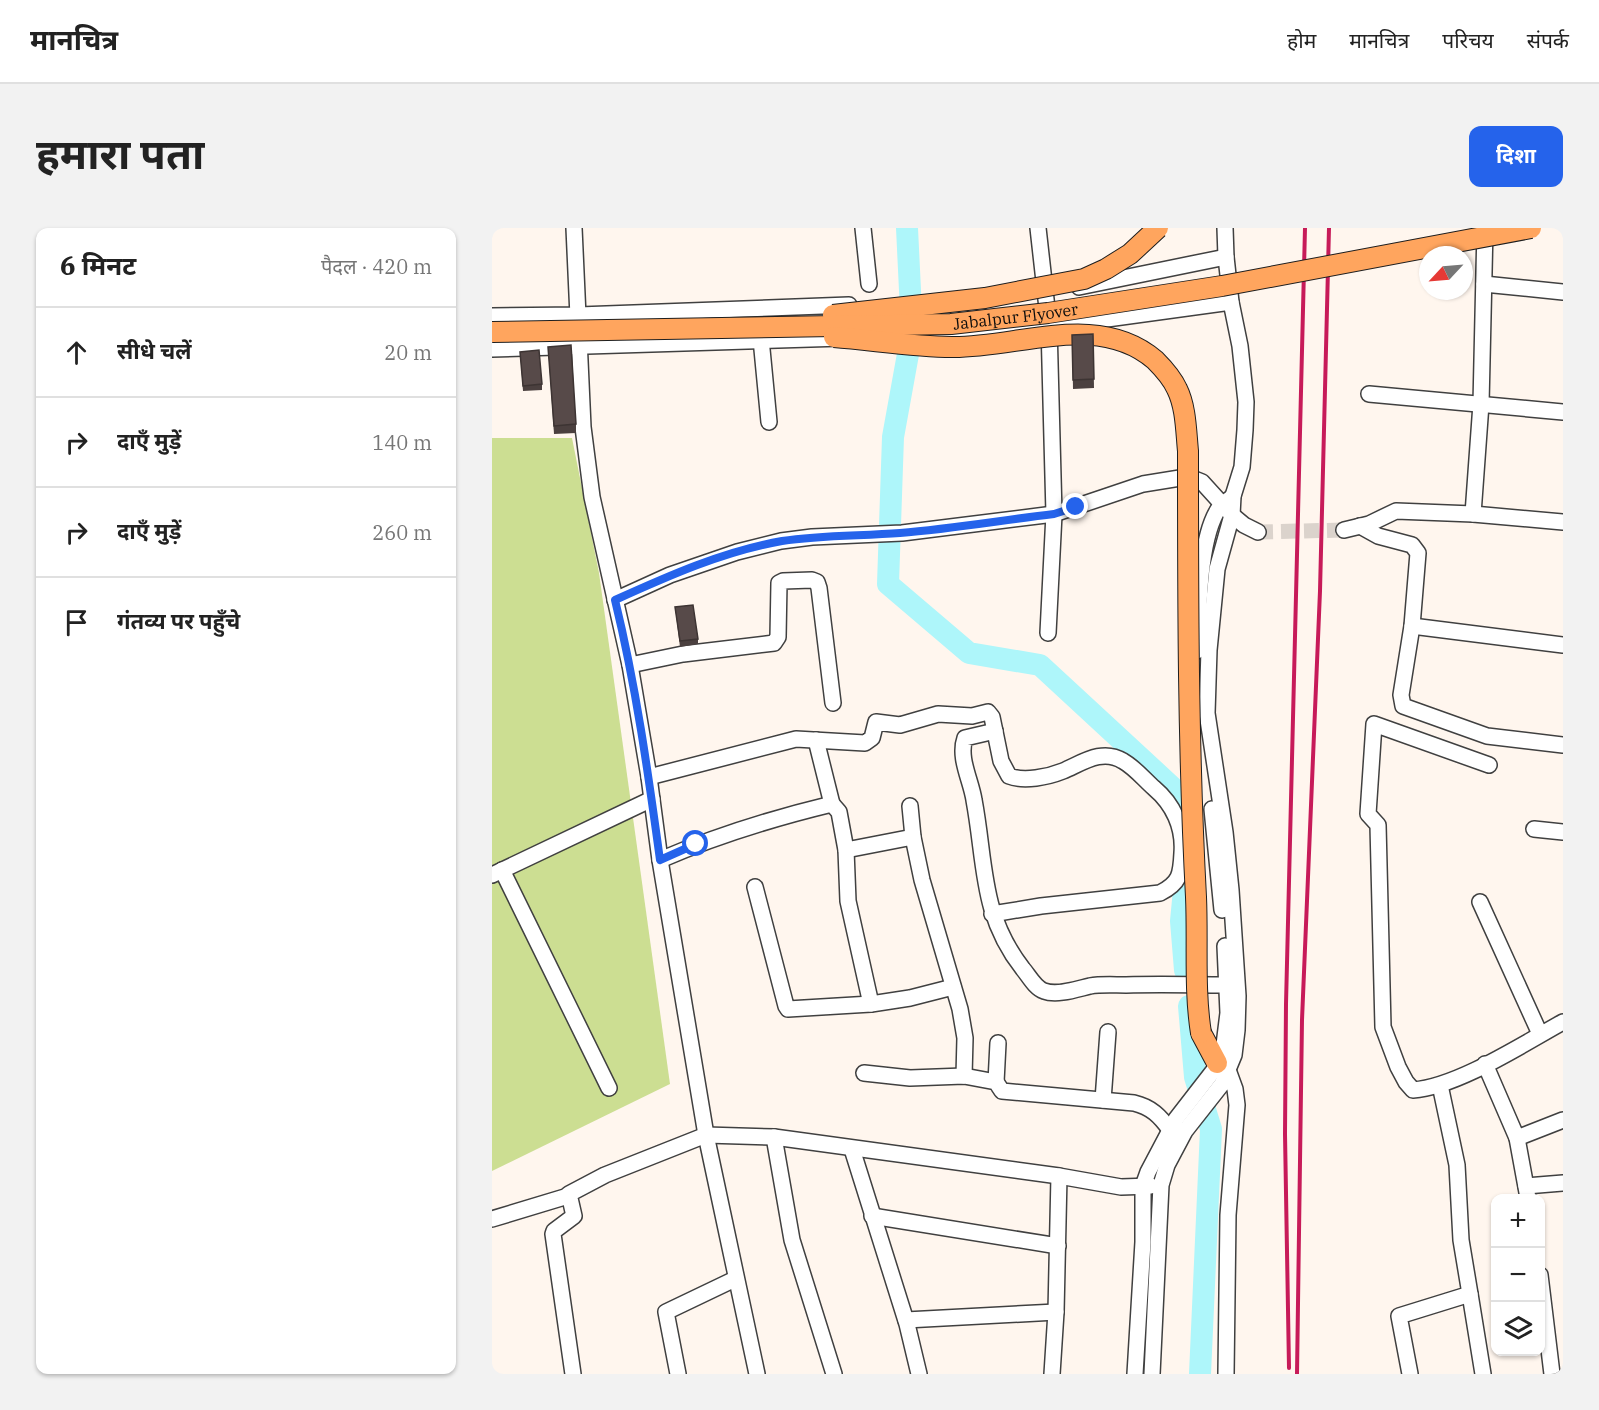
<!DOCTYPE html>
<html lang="hi">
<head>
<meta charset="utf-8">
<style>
	:root { --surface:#fff; --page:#f2f2f2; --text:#222; --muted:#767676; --line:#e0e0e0; --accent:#2563eb }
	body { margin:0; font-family:"IBM Plex Serif","Noto Sans Devanagari",serif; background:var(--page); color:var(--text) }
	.controls { position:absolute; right:18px; bottom:18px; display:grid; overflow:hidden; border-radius:12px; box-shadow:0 2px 4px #0004 }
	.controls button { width:54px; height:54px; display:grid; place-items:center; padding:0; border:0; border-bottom:2px solid var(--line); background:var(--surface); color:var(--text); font:30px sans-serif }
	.compass { position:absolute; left:927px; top:18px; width:54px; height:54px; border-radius:50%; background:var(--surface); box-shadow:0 2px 4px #0004; rotate:244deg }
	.stop { position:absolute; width:18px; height:18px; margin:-14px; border:4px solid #2563eb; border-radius:50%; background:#fff }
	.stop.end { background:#2563eb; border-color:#fff; box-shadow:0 2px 6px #0008 }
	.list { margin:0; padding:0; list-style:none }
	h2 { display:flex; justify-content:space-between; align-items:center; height:78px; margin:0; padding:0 24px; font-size:26px }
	h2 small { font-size:20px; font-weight:400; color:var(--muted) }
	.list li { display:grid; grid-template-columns:39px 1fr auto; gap:18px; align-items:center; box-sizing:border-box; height:90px; padding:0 24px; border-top:2px solid var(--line) }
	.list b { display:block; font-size:22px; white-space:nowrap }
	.list em { font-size:20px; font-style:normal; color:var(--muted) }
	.icon { flex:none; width:33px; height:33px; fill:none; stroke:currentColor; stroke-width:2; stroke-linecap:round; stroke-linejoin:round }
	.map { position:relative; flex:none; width:1071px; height:1146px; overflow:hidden; border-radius:12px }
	header { display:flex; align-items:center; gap:36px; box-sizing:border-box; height:84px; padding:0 30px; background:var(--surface); border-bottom:2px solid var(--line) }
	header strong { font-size:28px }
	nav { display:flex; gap:33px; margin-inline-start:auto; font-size:21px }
	.intro { display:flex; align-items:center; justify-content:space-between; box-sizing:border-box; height:144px; padding:0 36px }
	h1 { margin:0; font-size:42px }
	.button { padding:15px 27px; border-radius:12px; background:var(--accent); color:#fff; font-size:21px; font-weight:700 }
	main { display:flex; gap:36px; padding:0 36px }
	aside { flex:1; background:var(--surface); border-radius:12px; box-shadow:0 2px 4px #0004 }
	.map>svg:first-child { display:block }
</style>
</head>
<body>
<header>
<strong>मानचित्र</strong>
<nav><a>होम</a><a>मानचित्र</a><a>परिचय</a><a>संपर्क</a></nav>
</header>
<div class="intro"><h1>हमारा पता</h1><a class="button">दिशा</a></div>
<main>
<aside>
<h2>6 मिनट<small>पैदल · 420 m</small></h2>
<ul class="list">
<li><svg class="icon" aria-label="ahead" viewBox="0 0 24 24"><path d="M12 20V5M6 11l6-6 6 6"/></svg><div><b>सीधे चलें</b></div><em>20 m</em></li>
<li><svg class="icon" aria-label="right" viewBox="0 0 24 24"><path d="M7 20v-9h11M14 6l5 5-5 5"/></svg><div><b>दाएँ मुड़ें</b></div><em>140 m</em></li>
<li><svg class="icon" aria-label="right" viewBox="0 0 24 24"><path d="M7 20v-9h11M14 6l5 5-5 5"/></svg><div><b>दाएँ मुड़ें</b></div><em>260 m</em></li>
<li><svg class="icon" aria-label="arrive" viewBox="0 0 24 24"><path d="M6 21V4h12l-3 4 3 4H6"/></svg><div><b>गंतव्य पर पहुँचे</b></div></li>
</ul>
</aside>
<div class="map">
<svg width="1071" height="1146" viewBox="0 0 1071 1146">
	<rect width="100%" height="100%" fill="#fff6ee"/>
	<path fill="#ccde92" d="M0 210H80L107 345 178 856 0 943Z"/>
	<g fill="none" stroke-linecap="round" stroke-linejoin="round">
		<g stroke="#aef6fa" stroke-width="22">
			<path d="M415 0 420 104 401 209 396 356 477 425 548 437 680 559 697 610 689 693 693 742"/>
			<path d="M697 778 703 849 719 901 708 1146"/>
		</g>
		<path stroke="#dbd3cc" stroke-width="15" stroke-dasharray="15 8" stroke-linecap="butt" d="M766 304 852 302"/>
		<defs>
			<g id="minor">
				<path d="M82 0 91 199 100 269 138 437 157 549 168 632 214 907 265 1146"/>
				<path d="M371 0 377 56"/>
				<path d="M546 0 557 98 562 286 556 405"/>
				<path d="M992 56 1071 64"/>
				<path d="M587 59 734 29"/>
				<path d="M0 88 87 87 357 77"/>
				<path d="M408 108 571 97 739 74"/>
				<path d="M269 111 277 194"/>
				<path d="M0 121 351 110"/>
				<path d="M877 166 1071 184"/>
				<path d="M981 286 989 176 993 0"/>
				<path d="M868 298 886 308 920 317 926 325 920 398 909 467 911 478 995 508 1071 517"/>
				<path d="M852 302 877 296 904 283 981 286 1071 294"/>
				<path d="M123 372 178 347 245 324 289 313 320 309 410 305 562 286 651 256 688 250H700L710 254 740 287 752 297 766 304"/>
				<path d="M920 398 1071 417"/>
				<path d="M705 423C707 385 706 311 727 280 731 275 737 272 741 268"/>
				<path d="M138 437 191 426 282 415 286 409 287 355 291 353 320 352 325 354 327 360 341 475"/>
				<path d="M503 503 473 510C466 530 479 552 482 572 494 636 488 686 531 741 537 748 543 760 552 763 565 768 585 761 598 758 609 756 622 757 634 757 668 756 701 757 735 757"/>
				<path d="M324 512 340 576"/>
				<path d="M997 537 882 496 876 586 886 597 891 799 906 839 914 854 921 862C965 859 1031 816 1071 794"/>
				<path d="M157 549 304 511 373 515 380 510 384 494 408 497 446 486 480 488 496 484 500 489 509 533 517 548C532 554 556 549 571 543 590 535 610 520 631 533 642 539 652 551 662 560 681 576 692 599 690 625 689 646 688 655 668 665L549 678 500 686"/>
				<path d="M418 578 421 609 430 652 468 781 473 810 472 848"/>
				<path d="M720 581 730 682"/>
				<path d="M1042 601 1071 604"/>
				<path d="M354 622 421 609"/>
				<path d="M168 632C226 607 278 591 340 576L347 584 354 622 356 673 379 776"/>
				<path d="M10 642 117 860"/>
				<path d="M0 647 160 571"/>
				<path d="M263 659 294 778 296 781 379 776 418 770 461 759"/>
				<path d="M988 674 1048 806"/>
				<path d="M993 836 1025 910 1036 970"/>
				<path d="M372 845 418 850 472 848 504 854 510 863 642 875C659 879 668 888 678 902"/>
				<path d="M504 854 506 815"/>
				<path d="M611 872 616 804"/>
				<path d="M282 909 300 1012 342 1146"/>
				<path d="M1025 910 1071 892"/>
				<path d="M360 921 415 1096 427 1146"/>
				<path d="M1034 958 1071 955"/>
				<path d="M380 988 566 1018"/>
				<path d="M0 991 76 968"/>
				<path d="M1048 1047 1060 1146"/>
				<path d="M978 1066 991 1146"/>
				<path d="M414 1092 564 1084"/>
				<path d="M81 1146 61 1006 62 1003 82 988 77 966 113 947 214 907 282 909 567 948 629 959 659 958"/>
				<path d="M186 1146 174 1084 243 1051"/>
				<path d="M560 1146 564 1084 567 948"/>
				<path d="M643 1146 651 1014V958L656 944 684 891 722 842 731 825 736 785 733 718"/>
				<path d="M660 1146 669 957 675 937 693 903 730 856 742 827 745 802 746 768 739 662 733 604 715 485 717 422 725 341 740 287 741 268 750 239 753 202 754 174 748 118 739 74 734 29 733 0"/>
				<path d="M734 1146 736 987 745 877 743 861 735 839"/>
				<path d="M918 1146 907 1088 978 1066 969 1012 965 937 948 857"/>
			</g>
			<path id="major" d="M709 805 725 835"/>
		</defs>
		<use href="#minor" stroke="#404040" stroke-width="18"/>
		<use href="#major" stroke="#1e1e1e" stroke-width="22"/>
		<use href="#minor" stroke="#fff" stroke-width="15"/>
		<use href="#major" stroke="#ffa55e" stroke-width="20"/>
		<g stroke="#c71b59" stroke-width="4">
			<path d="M797 1140 793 906 794 776 813 0"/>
			<path d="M805 1146 810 792 828 363 837 0"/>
		</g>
		<defs>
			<g id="major-bridge">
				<path d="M341 87 493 70 592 51 614 41 638 26 666 0"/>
				<path id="s1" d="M0 104 459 96 556 85 730 58 1039 0"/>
				<path d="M342 109C381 112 421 119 460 119 526 120 606 83 663 132 671 140 680 150 685 161 694 179 694 203 696 223 696 372 696 520 704 669 706 714 702 761 709 805"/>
			</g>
		</defs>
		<use href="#major-bridge" stroke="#1e1e1e" stroke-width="22" stroke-linecap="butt"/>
		<use href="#major-bridge" stroke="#ffa55e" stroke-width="20"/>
	</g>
	<g fill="#4b403f">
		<path d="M601 106 602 160 581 161 580 107Z"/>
		<path d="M56 119 84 196V205L62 206Z"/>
		<path d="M28 124 50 156V162L31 163Z"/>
		<path d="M183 379 206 411V416L188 419Z"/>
	</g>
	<g fill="#574a49" stroke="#3d3433" stroke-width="1.5">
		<path d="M601 106 602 151 581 152 580 107Z"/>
		<path d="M79 117 84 196 62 198 56 119Z"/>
		<path d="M47 122 50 156 31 158 28 124Z"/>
		<path d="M201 377 206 411 188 413 183 379Z"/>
	</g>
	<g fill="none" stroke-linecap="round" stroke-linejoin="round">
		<path stroke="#2563eb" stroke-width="8" d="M204 616 168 632C156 544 144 458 123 372 176 348 232 323 290 313 329 307 369 308 408 305 459 301 511 292 562 286L584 279"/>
	</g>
	<g text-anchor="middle" stroke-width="6" stroke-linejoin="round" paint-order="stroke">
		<g font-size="16" fill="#0d0d0d" stroke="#fff">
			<text dy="6" stroke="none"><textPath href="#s1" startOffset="524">Jabalpur Flyover</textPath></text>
		</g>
	</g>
</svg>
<div class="controls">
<button>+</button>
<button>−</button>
<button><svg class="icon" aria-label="layers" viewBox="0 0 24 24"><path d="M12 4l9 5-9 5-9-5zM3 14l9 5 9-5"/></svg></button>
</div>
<svg class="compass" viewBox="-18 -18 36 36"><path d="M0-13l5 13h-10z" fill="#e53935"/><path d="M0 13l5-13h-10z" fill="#767676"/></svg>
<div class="stop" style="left:204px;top:616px"></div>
<div class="stop end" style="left:584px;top:279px"></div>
</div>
</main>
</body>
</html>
